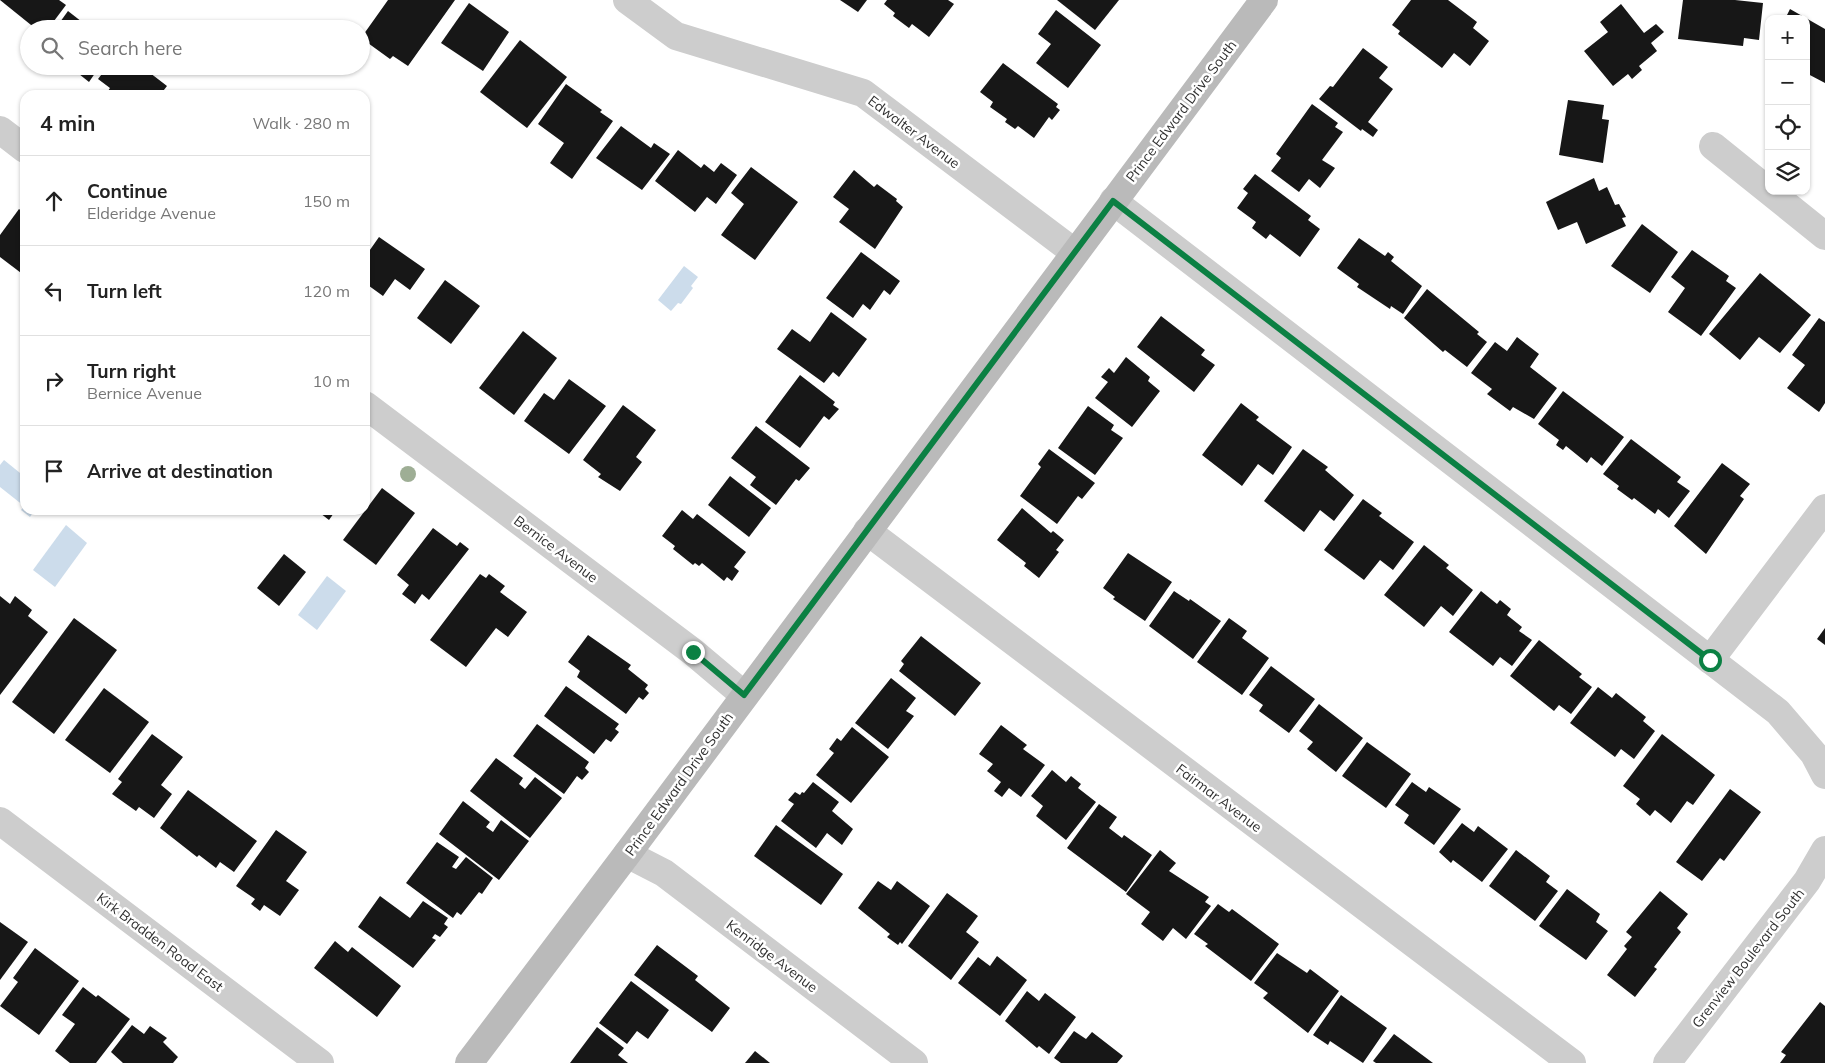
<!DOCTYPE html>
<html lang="en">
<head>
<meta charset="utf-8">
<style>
	:root { --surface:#fff; --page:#f2f2f2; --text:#222; --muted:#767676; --line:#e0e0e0 }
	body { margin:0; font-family:Mulish,sans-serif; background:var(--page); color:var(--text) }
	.controls { position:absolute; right:15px; top:15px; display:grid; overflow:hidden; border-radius:10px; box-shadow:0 1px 4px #0004 }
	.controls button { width:45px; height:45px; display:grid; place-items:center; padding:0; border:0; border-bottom:1px solid var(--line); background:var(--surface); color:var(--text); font:25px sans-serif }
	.stop { position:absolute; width:15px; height:15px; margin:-11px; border:4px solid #0b8043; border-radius:50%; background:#fff }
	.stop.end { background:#0b8043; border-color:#fff; box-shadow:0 1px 5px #0008 }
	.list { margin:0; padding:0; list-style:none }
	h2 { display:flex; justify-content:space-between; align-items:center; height:65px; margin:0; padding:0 20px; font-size:21px }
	h2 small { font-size:16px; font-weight:400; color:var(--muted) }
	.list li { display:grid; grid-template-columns:32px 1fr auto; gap:15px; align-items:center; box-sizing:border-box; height:90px; padding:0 20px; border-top:1px solid var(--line) }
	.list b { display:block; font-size:19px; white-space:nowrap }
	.list p { margin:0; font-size:16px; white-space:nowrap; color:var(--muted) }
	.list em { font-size:16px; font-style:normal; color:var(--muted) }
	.icon { flex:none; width:28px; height:28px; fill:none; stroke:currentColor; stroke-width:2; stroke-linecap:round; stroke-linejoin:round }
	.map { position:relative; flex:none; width:1825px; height:1063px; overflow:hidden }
	.search { position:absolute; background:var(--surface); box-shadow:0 1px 4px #0004; left:20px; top:20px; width:350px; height:55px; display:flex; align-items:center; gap:12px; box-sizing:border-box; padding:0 18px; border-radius:28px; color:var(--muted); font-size:19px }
	.panel { position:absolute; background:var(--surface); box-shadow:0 1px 4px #0004; left:20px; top:90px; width:350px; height:425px; border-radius:15px }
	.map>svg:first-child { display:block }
</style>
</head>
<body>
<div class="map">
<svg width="1825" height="1063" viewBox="0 0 1825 1063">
	<rect width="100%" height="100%" fill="#fff"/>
	<g fill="#ccdceb">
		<path d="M684 266 698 277 691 286 693 288 681 304 678 303 671 311 658 300Z"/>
		<path d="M4 460 25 477V510H35L30 517 21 510 24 506 0 487V465Z"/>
		<path d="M66 525 87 543 55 587 33 570Z"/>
		<path d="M327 576 346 591 317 630 298 615Z"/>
	</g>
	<g fill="#171717">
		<path d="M0 0H59L66 5 48 29H36Z"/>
		<path d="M388 0H455L408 66 393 56 390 59 361 38Z"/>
		<path d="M840 0H867L858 12Z"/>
		<path d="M887 0H948L954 4 929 37 912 24 909 28 893 16 895 13 884 4Z"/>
		<path d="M1057 0H1119L1095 30Z"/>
		<path d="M1411 0H1448L1477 22 1473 28 1489 41 1470 66 1454 53 1442 68 1398 34 1400 31 1392 25Z"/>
		<path d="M1683 0H1735L1763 3 1759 40 1744 38 1743 46 1678 39Z"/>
		<path d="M469 3 509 32 483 71 441 43Z"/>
		<path d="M1621 4 1644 33 1656 24 1664 32 1651 43 1657 51 1639 66 1642 70 1632 79 1628 74 1613 86 1584 51 1608 32 1600 22Z"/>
		<path d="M1790 9 1825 29V83L1806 73V19H1785Z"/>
		<path d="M1056 10 1101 45 1068 88 1036 63 1051 44 1038 34Z"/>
		<path d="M68 11 91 29H55Z"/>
		<path d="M520 40 567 77 527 128 480 92Z"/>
		<path d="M1363 48 1388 67 1379 78 1393 89 1368 122 1378 130 1373 137 1362 129 1361 131 1319 99 1330 86 1333 87Z"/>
		<path d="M1003 63 1058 104 1056 107 1060 110 1052 120 1049 117 1034 138 1018 126 1015 129 1005 122 1007 119 990 107 993 102 980 92Z"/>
		<path d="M69 66H100L89 82Z"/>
		<path d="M108 66H141L167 86 160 95H108L106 94 110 88 98 79Z"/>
		<path d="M566 84 602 110 600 112 613 121 572 179 550 163 564 143 538 124Z"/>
		<path d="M1568 100 1604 105 1602 119 1609 120 1603 163 1559 155Z"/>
		<path d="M1312 104 1338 123 1335 127 1343 132 1322 160 1335 168 1320 188 1309 179 1299 192 1271 171 1281 158 1276 154Z"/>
		<path d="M621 126 651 148 654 143 670 154 642 190 596 158Z"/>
		<path d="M678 150 701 168 704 164 714 172 721 163 737 175 716 204 707 197 695 212 655 181Z"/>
		<path d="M751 167 798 202 755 260 721 235 744 204 731 193Z"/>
		<path d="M854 170 874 187 877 184 897 199 896 201 903 207 875 249 839 222 849 209 833 197Z"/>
		<path d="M1255 174 1311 216 1308 220 1320 229 1300 257 1270 234 1266 239 1252 228 1256 222 1237 208 1248 193 1243 189Z"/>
		<path d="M1594 178 1599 191 1607 187 1615 205 1619 204 1626 217 1622 218 1626 226 1586 244 1577 222 1558 230 1546 202Z"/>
		<path d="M19 209 25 214V276L0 257V235Z"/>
		<path d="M1642 224 1678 252 1650 293 1611 266Z"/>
		<path d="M379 237 425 269 410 290 395 279 383 296 365 283V257Z"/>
		<path d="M1359 238 1385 256 1388 252 1394 257 1391 261 1422 286 1403 314 1391 306 1390 309 1357 287 1359 284 1337 268Z"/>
		<path d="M1692 250 1729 276 1726 281 1736 288 1701 336 1668 312 1685 288 1671 277Z"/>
		<path d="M861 252 900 281 890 295 884 290 870 310 863 304 853 318 826 298Z"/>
		<path d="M1760 273 1811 315 1780 353 1759 337 1740 360 1709 334Z"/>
		<path d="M445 280 480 306 451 344 417 318Z"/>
		<path d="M1427 289 1479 332 1477 334 1487 342 1467 367 1445 350 1443 352 1404 318Z"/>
		<path d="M831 312 867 339 839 377 833 372 824 383 777 349 792 329 810 342Z"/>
		<path d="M1161 316 1205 350 1201 355 1215 365 1194 392 1137 347Z"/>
		<path d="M1819 318 1825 322V403L1819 412 1787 388 1805 365 1792 355Z"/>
		<path d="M523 331 557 358 514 415 479 388Z"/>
		<path d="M1517 337 1539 354 1530 367 1557 388 1534 419 1513 407 1510 411 1487 394 1492 389 1471 373 1495 342 1507 351Z"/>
		<path d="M1126 357 1150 377 1148 381 1160 391 1132 427 1095 398 1108 382 1101 377 1109 368 1114 373Z"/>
		<path d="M800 375 835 402 833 405 839 409 829 420 824 416 800 448 765 422Z"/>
		<path d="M569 379 606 406 569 454 524 421 544 393 554 400Z"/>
		<path d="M1563 391 1624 437 1602 466 1591 457 1587 463 1566 446 1563 450 1556 445 1559 440 1538 424Z"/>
		<path d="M1241 403 1259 417 1256 420 1292 447 1273 475 1258 464 1242 486 1202 455Z"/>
		<path d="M623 405 656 430 636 457 642 462 620 491 598 477 601 474 583 460Z"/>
		<path d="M1088 406 1114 425 1111 430 1123 438 1095 475 1058 448Z"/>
		<path d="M756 426 810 468 799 481 796 479 776 505 750 485 756 477 731 458Z"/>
		<path d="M1631 439 1681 477 1677 482 1690 491 1669 518 1658 509 1655 514 1634 498 1632 500 1617 489 1619 486 1603 474Z"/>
		<path d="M1049 449 1095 483 1082 499 1078 496 1057 524 1020 496 1041 467 1038 464Z"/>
		<path d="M1303 449 1328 467 1325 470 1354 495 1334 521 1320 510 1304 532 1264 501Z"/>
		<path d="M1722 463 1750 484 1740 496 1744 499 1706 554 1674 526Z"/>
		<path d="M730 476 771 508 749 537 708 505Z"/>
		<path d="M382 488 415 513 376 565 343 540Z"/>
		<path d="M1363 499 1382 513 1379 516 1414 542 1393 570 1380 560 1364 580 1324 550Z"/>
		<path d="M1022 508 1051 533 1053 531 1064 540 1056 550 1059 552 1039 578 1024 566 1026 563 997 540Z"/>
		<path d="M316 510H336L329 520Z"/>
		<path d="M682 510 693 519 697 514 746 552 734 567 739 571 732 581 727 577 724 581 702 563 699 566 695 563 693 565 673 549 675 546 662 536Z"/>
		<path d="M433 528 457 546 460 542 469 549 429 600 422 594 415 604 402 594 409 585 397 575Z"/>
		<path d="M1424 545 1449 565 1446 568 1473 590 1453 616 1441 606 1424 627 1384 595Z"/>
		<path d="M1128 553 1172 582 1145 621 1113 599 1115 597 1103 588Z"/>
		<path d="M284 554 306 572 279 606 257 588Z"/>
		<path d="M480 574 486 578 489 574 505 586 500 592 527 612 508 637 496 628 466 667 430 640Z"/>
		<path d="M1174 591 1189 601 1190 599 1221 621 1193 659 1149 626Z"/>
		<path d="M1481 591 1497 604 1500 600 1511 609 1507 615 1522 627 1519 631 1532 640 1512 666 1500 657 1493 666 1449 632Z"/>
		<path d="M0 596 10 604 15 596 32 610 28 616 48 632 0 695Z"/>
		<path d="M74 618 117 650 54 734 12 702Z"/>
		<path d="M1229 618 1247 631 1242 638 1269 658 1242 695 1197 662Z"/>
		<path d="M1825 628V645L1817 639Z"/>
		<path d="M588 635 631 665 628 669 648 685 645 689 649 693 643 700 639 697 626 714 577 677 580 671 568 662Z"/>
		<path d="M921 636 981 683 955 716 899 671 904 664 901 661Z"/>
		<path d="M1539 640 1582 674 1579 677 1592 687 1571 714 1559 705 1554 711 1510 676Z"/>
		<path d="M1271 666 1315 699 1289 733 1259 711 1263 705 1249 695Z"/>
		<path d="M891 678 916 698 906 711 914 716 888 749 855 723Z"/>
		<path d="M566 686 619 724 615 729 619 732 611 742 606 739 594 754 544 716Z"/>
		<path d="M1598 687 1612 698 1616 693 1646 717 1643 721 1655 731 1634 759 1621 749 1615 757 1570 723Z"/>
		<path d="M104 688 149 722 110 773 65 740Z"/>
		<path d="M1319 704 1363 738 1336 772 1307 749 1313 742 1299 731Z"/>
		<path d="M537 724 589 762 585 768 589 772 582 780 577 776 564 794 513 756Z"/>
		<path d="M1001 725 1027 745 1023 749 1045 765 1021 797 1009 788 1002 797 994 791 1001 782 987 771 993 764 979 754Z"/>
		<path d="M852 727 889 757 851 803 816 775 834 753 829 749 837 738 841 741Z"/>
		<path d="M152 734 183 757 161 785 172 794 154 818 139 807 136 811 112 794 122 782 118 779Z"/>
		<path d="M1662 734 1715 775 1693 805 1687 801 1671 823 1655 810 1650 816 1636 804 1640 799 1623 786Z"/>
		<path d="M1367 742 1411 774 1386 808 1342 776Z"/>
		<path d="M496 758 523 778 519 784 525 789 535 777 562 798 530 838 470 791Z"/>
		<path d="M1052 770 1066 782 1071 776 1081 784 1078 788 1096 802 1066 840 1036 816 1043 806 1031 796Z"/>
		<path d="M813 782 839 802 832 811 853 829 842 845 827 833 816 848 781 821 794 804 788 800 795 792 800 795 802 792 804 793Z"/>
		<path d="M1412 782 1426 792 1429 787 1461 809 1434 845 1404 823 1409 815 1395 805Z"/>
		<path d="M1730 789 1761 812 1724 861 1720 858 1702 881 1676 862Z"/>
		<path d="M188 790 257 841 234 872 220 862 216 868 199 855 197 857 160 828Z"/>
		<path d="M463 801 490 822 486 827 493 832 501 820 529 841 499 880 439 834Z"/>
		<path d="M1099 804 1117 817 1109 828 1122 838 1124 835 1152 855 1126 892 1067 848Z"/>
		<path d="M1462 823 1474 832 1478 826 1508 849 1482 882 1453 860 1451 863 1439 852Z"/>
		<path d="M776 825 843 874 821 905 754 856Z"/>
		<path d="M276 830 307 852 286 881 299 890 280 916 264 905 260 911 251 904 255 899 236 886Z"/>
		<path d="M437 842 459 857 452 867 456 869 466 857 493 878 482 894 479 892 461 915 457 912 453 918 406 883Z"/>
		<path d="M1160 850 1176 863 1169 871 1209 897 1205 902 1211 906 1186 939 1173 928 1163 941 1141 924 1150 912 1126 894Z"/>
		<path d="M1516 850 1550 876 1546 882 1558 891 1535 921 1489 886Z"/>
		<path d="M878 881 891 890 897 881 930 906 902 944 900 942 898 945 887 937 890 934 858 908Z"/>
		<path d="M1567 889 1600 914 1596 922 1608 931 1586 960 1539 926Z"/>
		<path d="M1660 891 1688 914 1677 928 1681 932 1654 967 1657 969 1635 997 1607 975 1627 949 1624 946 1632 937 1626 932Z"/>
		<path d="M947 893 978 916 966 932 979 942 951 980 908 946Z"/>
		<path d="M380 896 410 918 423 901 448 918 444 924 448 927 440 937 435 934 432 938 436 940 413 968 358 927Z"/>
		<path d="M1218 904 1229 912 1232 909 1279 944 1251 981 1205 946 1208 944 1194 934Z"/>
		<path d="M0 922 28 942 0 980Z"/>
		<path d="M335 941 348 952 352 947 401 986 377 1017 314 968Z"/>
		<path d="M657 945 698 976 695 980 730 1008 712 1032 634 975Z"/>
		<path d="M35 948 79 981 39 1035 0 1006 18 982 13 978Z"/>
		<path d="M1277 953 1307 973 1310 969 1339 991 1308 1033 1263 998 1268 993 1254 983Z"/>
		<path d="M997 956 1027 980 1000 1016 958 983 978 957 990 966Z"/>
		<path d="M631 981 669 1010 648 1039 637 1031 627 1044 599 1023Z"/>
		<path d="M83 987 96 997 98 995 130 1019 96 1063H70L55 1051 75 1024 62 1015Z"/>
		<path d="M1027 991 1039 1001 1045 993 1076 1017 1049 1054 1039 1046 1037 1048 1005 1021Z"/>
		<path d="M1341 995 1387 1028 1363 1063 1330 1041 1328 1045 1313 1035Z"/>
		<path d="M1820 1002 1825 1006V1063H1780L1786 1055 1781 1052Z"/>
		<path d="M132 1025 144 1034 150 1026 167 1038 163 1042 178 1057 173 1063H123L111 1052Z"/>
		<path d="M597 1027 624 1048 618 1055 628 1063H570Z"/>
		<path d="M1074 1031 1086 1039 1092 1032 1123 1056 1117 1063H1061L1054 1058Z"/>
		<path d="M1394 1034 1433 1063H1376L1373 1061Z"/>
		<path d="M755 1051 770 1063H745Z"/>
	</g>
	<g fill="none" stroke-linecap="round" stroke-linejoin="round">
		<g stroke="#cdcdcd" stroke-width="28">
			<path d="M627 0 676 36 863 93 1074 252"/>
			<path d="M0 130 25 149"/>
			<path d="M1713 146 1825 236"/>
			<path d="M1113 201 1778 712 1814 754 1825 775"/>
			<path d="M365 405 693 652 744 695"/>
			<path d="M867 531 1572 1063"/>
			<path d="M1710 660 1825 508"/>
			<path d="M0 821 320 1063"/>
			<path d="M627 854 664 873 914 1063"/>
			<path d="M1667 1063 1807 881 1825 850"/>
		</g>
		<path stroke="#bababa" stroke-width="28" d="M469 1063 627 854 1264 0"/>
	</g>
	<circle fill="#9eae95" cx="408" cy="474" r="8"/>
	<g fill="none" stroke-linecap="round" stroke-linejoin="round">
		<path stroke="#0b8043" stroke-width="6" d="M693 652 744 695 1113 201 1710 660"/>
	</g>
	<g text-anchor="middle" stroke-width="5" stroke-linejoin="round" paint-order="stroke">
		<g font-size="14" fill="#303030" stroke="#fff">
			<text transform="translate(1181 111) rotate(-53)" y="5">Prince Edward Drive South</text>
			<text transform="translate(914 132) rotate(37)" y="5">Edwalter Avenue</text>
			<text transform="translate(556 549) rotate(37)" y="5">Bernice Avenue</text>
			<text transform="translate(679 784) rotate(-54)" y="5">Prince Edward Drive South</text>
			<text transform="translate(1219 798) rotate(37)" y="5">Fairmar Avenue</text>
			<text transform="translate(160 942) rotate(37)" y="5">Kirk Bradden Road East</text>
			<text transform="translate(772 956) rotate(37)" y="5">Kenridge Avenue</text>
			<text transform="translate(1748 958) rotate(-52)" y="5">Grenview Boulevard South</text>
		</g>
	</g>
</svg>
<div class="controls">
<button>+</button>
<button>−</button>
<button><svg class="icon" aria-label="locate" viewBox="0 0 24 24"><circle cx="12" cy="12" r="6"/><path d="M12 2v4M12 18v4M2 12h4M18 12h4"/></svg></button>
<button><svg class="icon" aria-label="layers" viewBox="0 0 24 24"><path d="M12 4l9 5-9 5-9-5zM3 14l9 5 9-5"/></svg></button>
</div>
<div class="stop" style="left:1710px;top:660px"></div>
<div class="stop end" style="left:693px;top:652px"></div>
<div class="search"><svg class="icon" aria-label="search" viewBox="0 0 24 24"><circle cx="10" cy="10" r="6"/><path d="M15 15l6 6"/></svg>Search here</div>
<section class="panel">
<h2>4 min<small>Walk · 280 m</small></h2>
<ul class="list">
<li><svg class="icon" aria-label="ahead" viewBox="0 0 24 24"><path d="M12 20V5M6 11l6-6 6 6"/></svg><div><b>Continue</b><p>Elderidge Avenue</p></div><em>150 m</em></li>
<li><svg class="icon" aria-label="left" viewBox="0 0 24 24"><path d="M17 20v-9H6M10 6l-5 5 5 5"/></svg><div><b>Turn left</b></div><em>120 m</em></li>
<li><svg class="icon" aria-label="right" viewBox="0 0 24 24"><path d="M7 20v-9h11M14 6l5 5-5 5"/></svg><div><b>Turn right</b><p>Bernice Avenue</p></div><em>10 m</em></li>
<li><svg class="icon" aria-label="arrive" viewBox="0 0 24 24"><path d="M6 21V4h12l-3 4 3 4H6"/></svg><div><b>Arrive at destination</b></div></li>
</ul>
</section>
</div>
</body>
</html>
